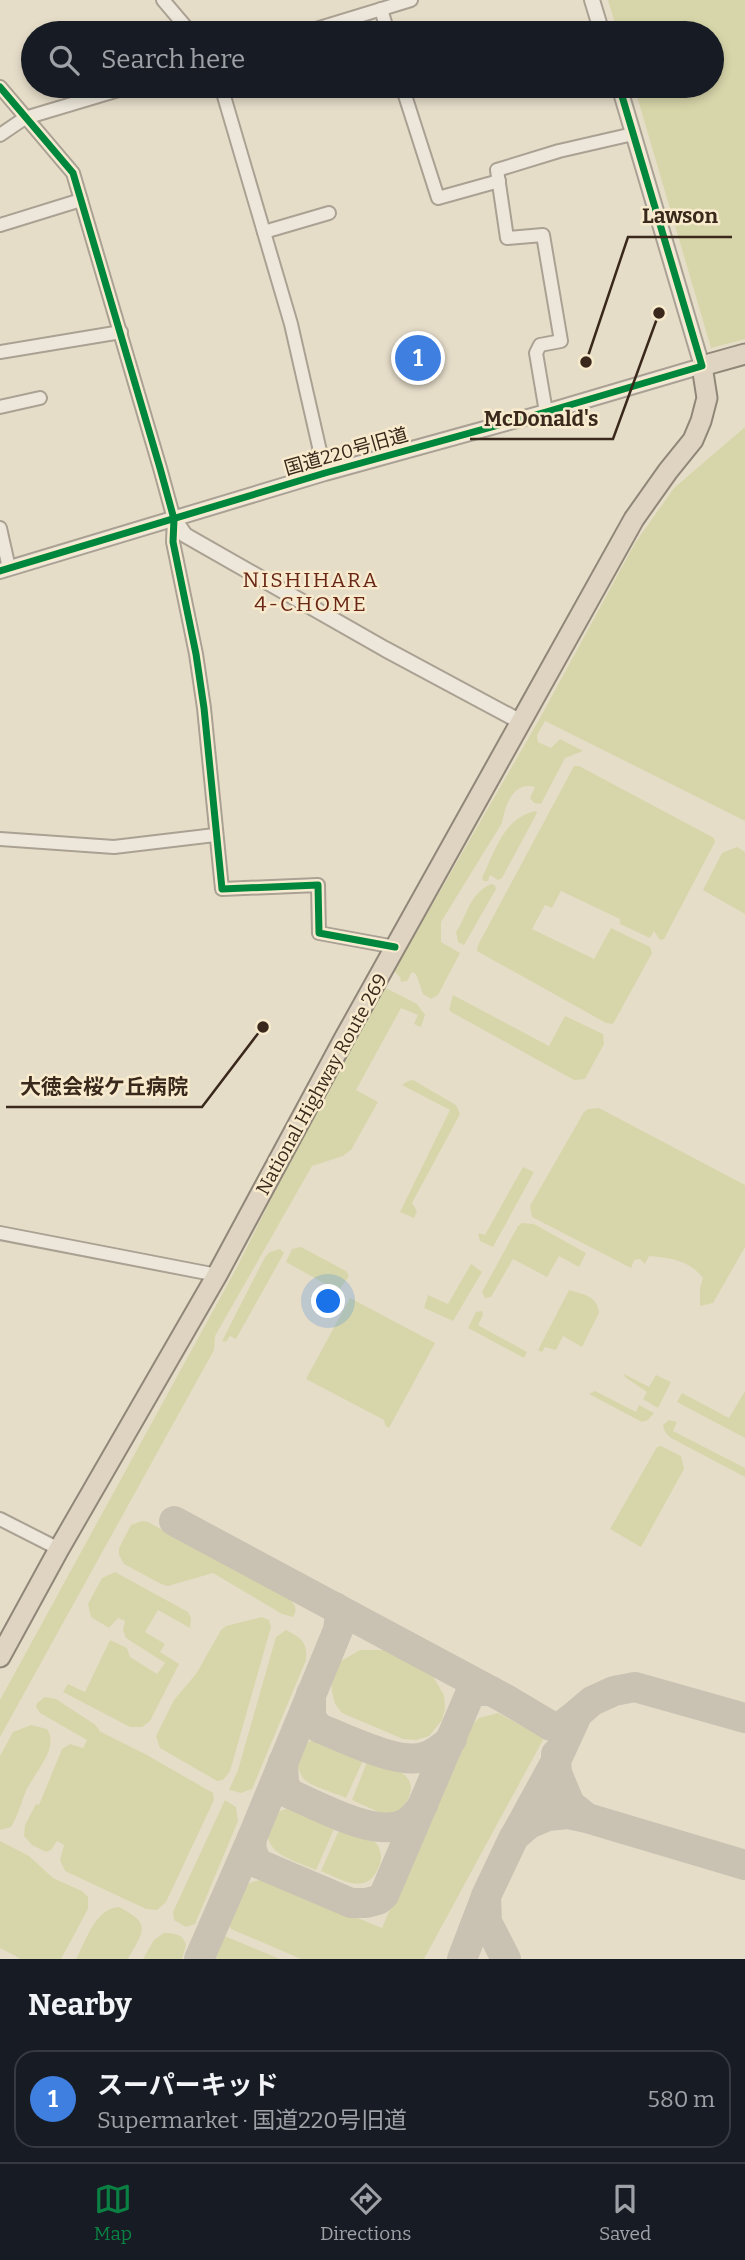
<!DOCTYPE html>
<html lang="en">
<head>
<meta charset="utf-8">
<style>
	:root { --surface:#171b24; --page:#20242c; --text:#f1f3f6; --muted:#9ea1a6; --line:#363941; --accent:#0b8043 }
	body { margin:0; font-family:Bitter,"Noto Sans JP",serif; background:var(--page); color:var(--text) }
	.you { position:absolute; left:329px; top:1302px; width:24px; height:24px; margin:-18px; border:5px solid #fff; border-radius:50%; background:#1a73e8; box-shadow:0 0 0 10px #1a73e833 }
	.badge { display:grid; place-items:center; width:46px; height:46px; border-radius:50%; background:var(--accent); color:#fff; font-size:23px; font-weight:700 }
	.pin { position:absolute; translate:-50% -50%; border:4px solid #fff; box-shadow:0 2px 7px #0006 }
	.list { margin:0; padding:0; list-style:none }
	h2 { display:flex; justify-content:space-between; align-items:center; height:91px; margin:0; padding:0 28px; font-size:30px }
	h2 small { font-size:23px; font-weight:400; color:var(--muted) }
	.list li { display:grid; grid-template-columns:46px 1fr auto; gap:21px; align-items:center; box-sizing:border-box; height:98px; margin:0 14px 14px; padding:0 14px; border:2px solid var(--line); border-radius:21px }
	.list b { display:block; font-size:26px; white-space:nowrap }
	.list p { margin:0; font-size:23px; white-space:nowrap; color:var(--muted) }
	.list em { font-size:23px; font-style:normal; color:var(--muted) }
	.icon { flex:none; width:38px; height:38px; fill:none; stroke:currentColor; stroke-width:2; stroke-linecap:round; stroke-linejoin:round }
	.map { position:relative; flex:none; width:745px; height:1959px; overflow:hidden }
	.search { position:absolute; background:var(--surface); box-shadow:0 4px 10px #0003; left:21px; right:21px; top:21px; height:77px; display:flex; align-items:center; gap:18px; box-sizing:border-box; padding:0 24px; border-radius:38px; color:var(--muted); font-size:26px }
	.sheet { height:203px; background:var(--surface) }
	nav { display:flex; justify-content:space-around; align-items:center; box-sizing:border-box; height:98px; border-top:2px solid var(--line); background:var(--surface); font-size:19px; color:var(--muted) }
	nav a { display:grid; justify-items:center; gap:4px }
	nav .on { color:var(--accent) }
	.map>svg:first-child { display:block }
</style>
</head>
<body>
<div class="map">
<svg width="745" height="1959" viewBox="0 0 745 1959">
	<rect width="100%" height="100%" fill="#e6ddc9"/>
	<g fill="#d7d6aa">
		<path d="M608 0H745V339L711 348 634 86H712V33H618Z"/>
		<path d="M745 427V821L545 721 537 735 538 742 551 748 560 739 583 751 565 758 541 804 534 803 530 798 535 787C513 781 505 806 502 823L441 922V942L460 953 438 995 431 999 423 994 416 974 412 972 407 981 401 982 400 977 394 971 540 718 635 543 674 488Z"/>
		<path d="M574 766H579L714 838 715 842 664 939 660 940 654 931 650 938 620 924V919L561 891 552 908 545 905 532 929 594 959 611 928 650 947 652 953 613 1024 606 1023 477 951 478 945Z"/>
		<path d="M536 811 537 813 502 878 498 880 490 875 488 881H484L482 878C495 851 504 817 536 811Z"/>
		<path d="M737 847 745 852V914L703 890 722 853Z"/>
		<path d="M491 884 495 885 496 889 464 945 458 942 456 932C467 916 469 894 491 884Z"/>
		<path d="M384 987 417 1004 425 1015 421 1027 414 1024 418 1015 401 1008 356 1090 378 1102 351 1150 343 1156 312 1166 215 1336 214 1350 0 1737V1700L236 1269 336 1069Z"/>
		<path d="M453 995 549 1046 565 1016 603 1034 604 1044 585 1079 574 1080 453 1013 449 1010Z"/>
		<path d="M413 1080 456 1105 460 1114 412 1203 417 1211 414 1218 400 1212 450 1110 402 1085 408 1081Z"/>
		<path d="M599 1108 745 1185V1247L713 1303 700 1306V1288L703 1278C689 1260 671 1258 649 1256L645 1264 640 1259 634 1260 631 1268 532 1217 530 1206 584 1112 588 1109Z"/>
		<path d="M523 1167 534 1172 493 1247 480 1241 478 1233 485 1235Z"/>
		<path d="M522 1223 534 1224 586 1253 579 1267 559 1256 547 1277 513 1259 491 1297 485 1298 482 1292 518 1226Z"/>
		<path d="M301 1247 346 1271 349 1276 338 1291 286 1262 292 1249Z"/>
		<path d="M280 1249 284 1253 236 1339 230 1336 226 1342 222 1341 265 1257 270 1252Z"/>
		<path d="M471 1264 482 1272 453 1321 424 1308 428 1295 448 1304Z"/>
		<path d="M569 1290C583 1294 598 1296 599 1313L582 1347 563 1336 556 1350 545 1347 542 1352 538 1350Z"/>
		<path d="M350 1298 435 1343 389 1428 385 1425 384 1420 306 1379Z"/>
		<path d="M482 1311 483 1315 478 1325 527 1352 524 1358 468 1328 476 1312Z"/>
		<path d="M624 1374 649 1387 656 1375 671 1382 658 1408 643 1399 647 1392 625 1377Z"/>
		<path d="M595 1391 636 1412 639 1405 654 1413 648 1420 642 1422 589 1394Z"/>
		<path d="M745 1391V1438L677 1402 682 1393 729 1418Z"/>
		<path d="M669 1420 677 1422 673 1431 745 1468V1477L671 1438 665 1432 663 1425Z"/>
		<path d="M661 1446 681 1456 684 1469 641 1547 610 1529 657 1447Z"/>
		<path d="M142 1521 148 1522 290 1599C295 1605 298 1610 293 1617L282 1614 213 1573 168 1586 161 1584 124 1564 119 1555V1548L131 1525Z"/>
		<path d="M115 1572 188 1612 191 1618 190 1628 158 1610 145 1632 165 1644 160 1652 179 1664 150 1721 142 1727H130L63 1692 68 1684 85 1692 110 1640 127 1648 130 1657 157 1674 165 1663 126 1638 123 1630 125 1621 118 1618 109 1628 91 1617 88 1604 102 1578Z"/>
		<path d="M262 1617 269 1620 271 1627 230 1771 223 1780 217 1781 160 1748 156 1736 174 1700 196 1674 221 1630 226 1626Z"/>
		<path d="M286 1630C301 1638 308 1642 306 1660L252 1789 241 1793 229 1790 238 1770 276 1637Z"/>
		<path d="M360 1650H388L432 1675 444 1695 445 1709 442 1720 429 1736 416 1740 403 1739 342 1713 335 1704 332 1692 331 1676 341 1661Z"/>
		<path d="M45 1697 56 1699 94 1724 99 1729V1731L147 1755 213 1793 214 1800 166 1902 157 1910 146 1909 65 1871 60 1860 64 1845 57 1841 51 1850 46 1852 32 1845 24 1836 25 1825 36 1804 39 1805 62 1749 70 1744 83 1748 87 1740 40 1713 36 1707 37 1703Z"/>
		<path d="M498 1713 544 1738 424 1959H301L231 1929C225 1918 235 1895 244 1887 250 1881 259 1880 266 1880L382 1928 465 1732 479 1718Z"/>
		<path d="M31 1725 47 1729C61 1750 30 1776 24 1796 20 1807 17 1817 11 1827L0 1830V1756L13 1732Z"/>
		<path d="M321 1737 365 1756 346 1798C336 1793 312 1787 305 1780 295 1771 296 1751 306 1744 310 1740 316 1739 321 1737Z"/>
		<path d="M369 1757C396 1768 430 1778 398 1812L383 1814 352 1800Z"/>
		<path d="M225 1800 236 1807 238 1821 195 1924 186 1927 174 1920 173 1912Z"/>
		<path d="M292 1808 333 1825 334 1829 316 1870C296 1861 258 1853 270 1823 274 1813 282 1809 292 1808Z"/>
		<path d="M340 1828C350 1832 368 1836 376 1843 381 1849 382 1857 380 1864 368 1897 345 1881 321 1871Z"/>
		<path d="M0 1841 29 1856 53 1878 82 1891 88 1897V1909L61 1959H21L0 1948Z"/>
		<path d="M119 1907C152 1924 144 1930 128 1959H76C86 1941 95 1908 119 1907Z"/>
		<path d="M164 1933C174 1933 183 1934 186 1945L182 1959H143L154 1940Z"/>
		<path d="M222 1935 280 1959H212Z"/>
	</g>
	<g fill="none" stroke-linecap="round" stroke-linejoin="round">
		<g stroke="#c9c2b2" stroke-width="30">
			<path d="M174 1521 504 1698 551 1726 560 1727 578 1713"/>
			<path d="M335 1607 340 1615 338 1630 252 1838 251 1848 257 1863 351 1903H366L378 1900 384 1895 470 1694 477 1691H491"/>
			<path d="M311 1694V1718L319 1728C345 1738 397 1765 424 1757 434 1754 444 1746 452 1739"/>
			<path d="M283 1762 284 1784 290 1794C318 1805 374 1838 404 1824 412 1820 418 1812 423 1805"/>
			<path d="M587 1818 570 1804 557 1773 556 1761 578 1713 592 1701 614 1691 635 1687 745 1718"/>
			<path d="M516 1834 556 1761V1754"/>
			<path d="M199 1959 252 1838"/>
			<path d="M462 1959 485 1899"/>
			<path d="M506 1959 487 1922 486 1896 514 1837 529 1824 548 1816 568 1814 587 1818 745 1865"/>
		</g>
		<defs>
			<g id="minor">
				<path d="M163 0 191 33"/>
				<path d="M381 9 388 33"/>
				<path d="M303 33 411 0"/>
				<path d="M221 86 291 324 325 473"/>
				<path d="M402 86 438 198 499 181"/>
				<path d="M0 87 73 173 160 468 174 519 173 542 196 654 204 708 222 889 318 885 319 933 395 947"/>
				<path d="M0 135 25 118 132 86"/>
				<path d="M0 225 81 200"/>
				<path d="M264 232 329 213"/>
				<path d="M0 352 121 332"/>
				<path d="M0 407 40 398"/>
				<path d="M546 412 536 353 540 345 561 341 543 235 507 238 497 170 559 151 633 134"/>
				<path d="M0 528 9 568"/>
				<path d="M0 839 114 847 215 835"/>
				<path d="M0 1233 217 1275"/>
				<path d="M0 1519 59 1549"/>
			</g>
			<g id="tertiary">
				<path d="M592 0 602 33"/>
				<path d="M174 519 185 535 206 547 385 649 521 722"/>
				<path d="M0 571 325 473 546 412 702 366 619 86"/>
			</g>
			<path id="trunk" d="M0 1657 59 1549 217 1275 344 1039 634 519 668 471 693 440 701 421 707 398 702 366 745 354"/>
		</defs>
		<use href="#minor" stroke="#aaa193" stroke-width="16"/>
		<use href="#tertiary" stroke="#aaa193" stroke-width="18"/>
		<use href="#trunk" stroke="#908779" stroke-width="23"/>
		<use href="#minor" stroke="#ede7db" stroke-width="12"/>
		<use href="#tertiary" stroke="#ede7db" stroke-width="14"/>
		<use href="#trunk" stroke="#dfd4c2" stroke-width="19"/>
		<defs>
			<g id="cycleway">
				<path d="M0 87 73 173 160 468 174 519 173 542 196 654 204 708 222 889 318 885 319 933 395 947"/>
				<path d="M0 571 325 473 546 412 702 366 619 86"/>
			</g>
		</defs>
		<use href="#cycleway" stroke="#f8ebcd" stroke-width="11"/>
		<use href="#cycleway" stroke="#00873e" stroke-width="7"/>
	</g>
	<g text-anchor="middle" stroke-width="5" stroke-linejoin="round" paint-order="stroke">
		<g font-size="19" fill="#39281b" stroke="#f8ebcd">
			<text transform="translate(346 451) rotate(-16)" y="7">国道220号旧道</text>
			<text transform="translate(321 1084) rotate(-61)" y="7">National Highway Route 269</text>
		</g>
		<g font-size="21" letter-spacing="2" fill="#692616" stroke="#f8ebcd">
			<text x="311" y="587">NISHIHARA<tspan x="311" dy="24">4-CHOME</tspan></text>
		</g>
	</g>
	<path fill="none" stroke="#39281b" stroke-width="2.5" d="M586 362L628 237H732M659 313L613 439H470M263 1027L202 1107H6"/>
	<g fill="#39281b" stroke="#f8ebcd" stroke-width="2.5">
		<circle cx="586" cy="362" r="7"/>
		<circle cx="659" cy="313" r="7"/>
		<circle cx="263" cy="1027" r="7"/>
	</g>
	<g font-size="21" text-anchor="middle" font-weight="bold" fill="#39281b" stroke="#f8ebcd" stroke-width="5" stroke-linejoin="round" paint-order="stroke">
		<text x="680" y="223">Lawson</text>
		<text x="541" y="426">McDonald's</text>
		<text x="104" y="1094">大徳会桜ケ丘病院</text>
	</g>
</svg>
<div class="you"></div>
<div class="pin badge" style="left:418px;top:358px;background:#3f7fe0">1</div>
<div class="search"><svg class="icon" aria-label="search" viewBox="0 0 24 24"><circle cx="10" cy="10" r="6"/><path d="M15 15l6 6"/></svg>Search here</div>
</div>
<section class="sheet">
<h2>Nearby<small></small></h2>
<ul class="list">
<li><span class="badge" style="background:#3f7fe0">1</span><div><b>スーパーキッド</b><p>Supermarket · 国道220号旧道</p></div><em>580 m</em></li>
</ul>
</section>
<nav>
<a class="on"><svg class="icon" aria-label="map" viewBox="0 0 24 24"><path d="M3 6l6-2 6 2 6-2v14l-6 2-6-2-6 2zM9 4v14M15 6v14"/></svg>Map</a>
<a><svg class="icon" aria-label="directions" viewBox="0 0 24 24"><path d="M12 3l9 9-9 9-9-9zM9 14v-3h6M13 9l2 2-2 2"/></svg>Directions</a>
<a><svg class="icon" aria-label="saved" viewBox="0 0 24 24"><path d="M7 4h10v16l-5-4-5 4z"/></svg>Saved</a>
</nav>
</body>
</html>
